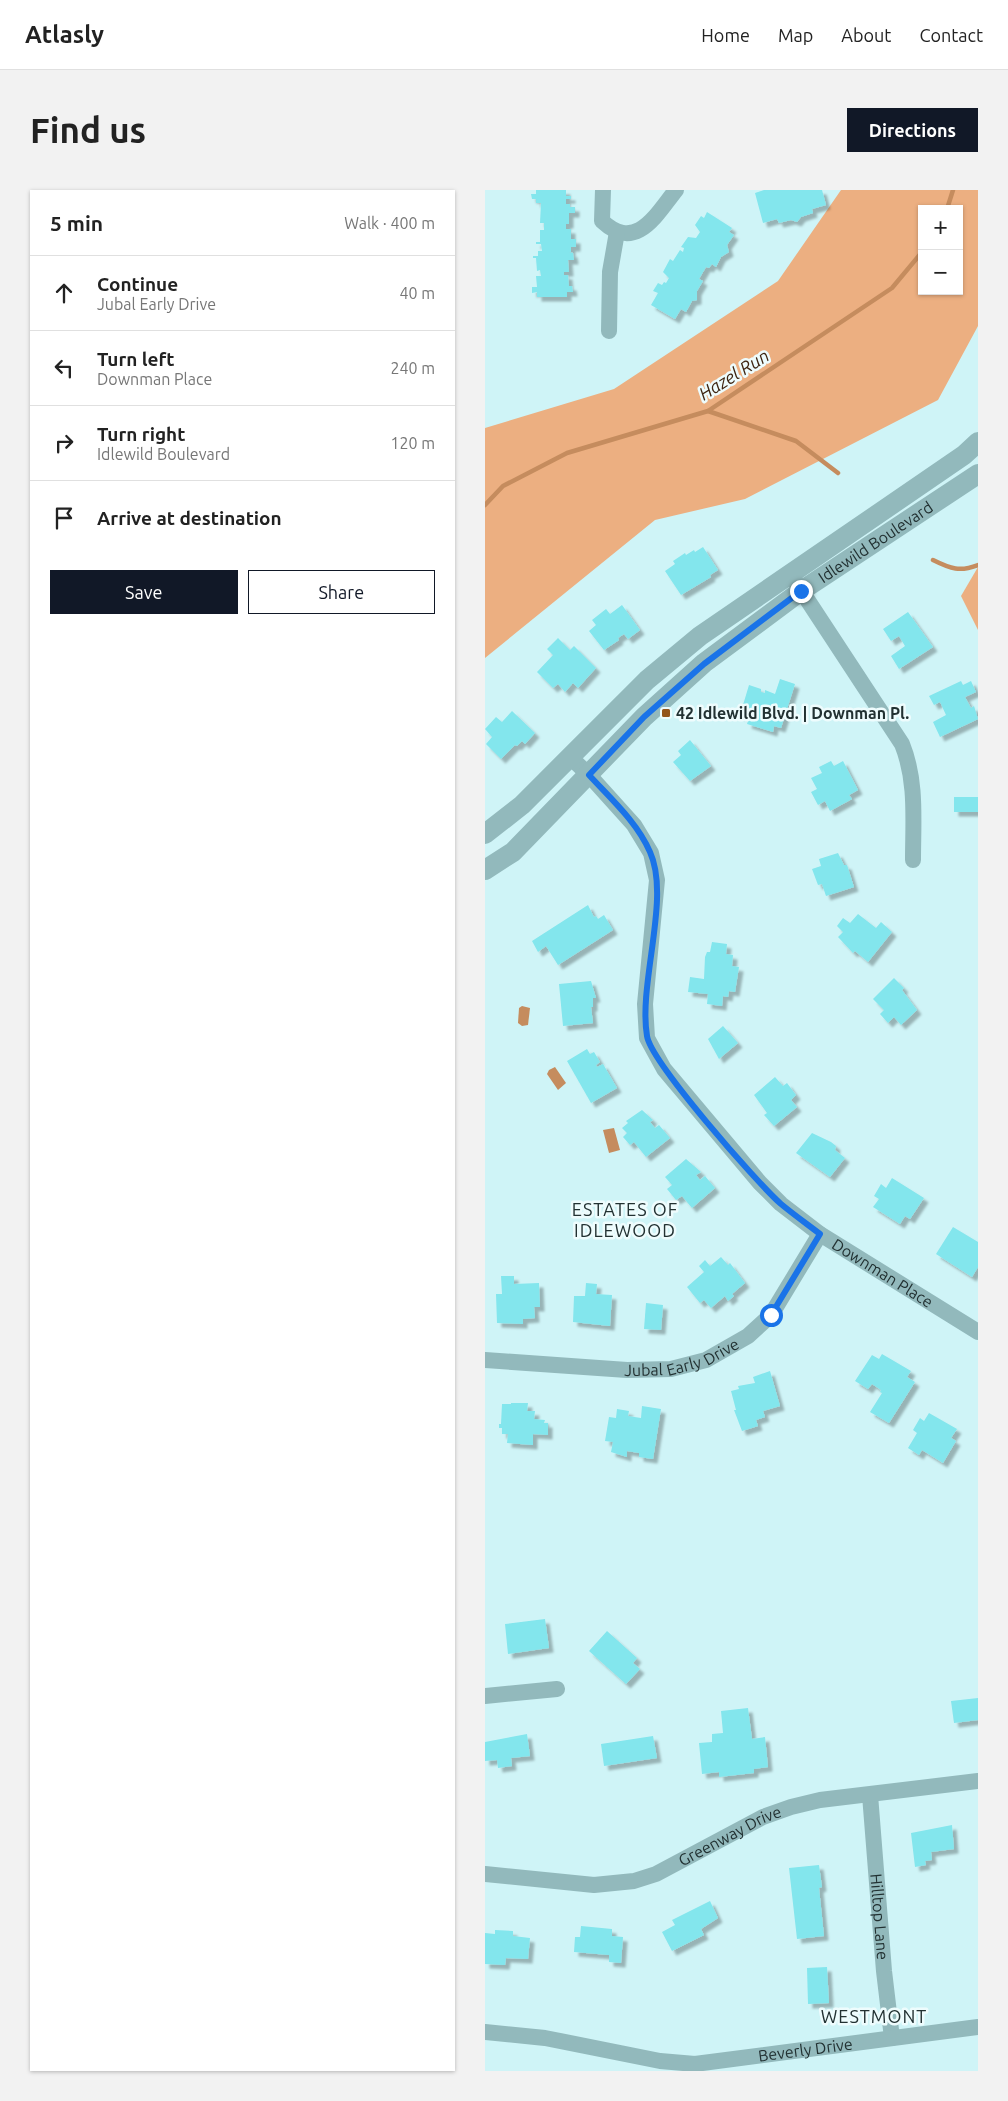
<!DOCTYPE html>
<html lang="en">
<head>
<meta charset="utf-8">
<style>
	:root { --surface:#fff; --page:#f2f2f2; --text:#222; --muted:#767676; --line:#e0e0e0; --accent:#111827 }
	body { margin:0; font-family:Ubuntu,sans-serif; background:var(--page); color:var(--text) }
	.controls { position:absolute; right:15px; top:15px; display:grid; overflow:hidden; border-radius:0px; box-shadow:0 1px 4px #0004 }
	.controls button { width:45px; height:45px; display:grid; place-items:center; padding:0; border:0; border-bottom:1px solid var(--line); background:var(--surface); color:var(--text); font:25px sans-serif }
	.stop { position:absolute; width:15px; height:15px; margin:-11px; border:4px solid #1a73e8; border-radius:50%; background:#fff }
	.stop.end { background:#1a73e8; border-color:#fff; box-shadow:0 1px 5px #0008 }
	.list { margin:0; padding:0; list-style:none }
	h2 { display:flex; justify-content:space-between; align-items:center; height:65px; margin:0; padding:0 20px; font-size:21px }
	h2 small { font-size:16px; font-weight:400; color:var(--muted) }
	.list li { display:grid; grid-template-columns:32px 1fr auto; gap:15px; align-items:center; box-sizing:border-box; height:75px; padding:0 20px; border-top:1px solid var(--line) }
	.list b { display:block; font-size:19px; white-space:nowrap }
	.list p { margin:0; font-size:16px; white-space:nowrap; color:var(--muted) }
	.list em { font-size:16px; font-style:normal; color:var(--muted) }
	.actions { display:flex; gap:10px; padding:15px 20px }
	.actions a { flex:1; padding:11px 0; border:1px solid var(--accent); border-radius:0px; text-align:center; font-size:18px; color:var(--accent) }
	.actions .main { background:var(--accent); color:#fff }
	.icon { flex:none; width:28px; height:28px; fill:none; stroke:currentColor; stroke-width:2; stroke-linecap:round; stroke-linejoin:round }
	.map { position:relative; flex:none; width:493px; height:1881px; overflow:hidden; border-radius:0px }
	header { display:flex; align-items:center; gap:30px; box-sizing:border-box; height:70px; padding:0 25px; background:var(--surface); border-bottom:1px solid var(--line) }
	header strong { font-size:24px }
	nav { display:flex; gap:28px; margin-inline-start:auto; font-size:18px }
	.intro { display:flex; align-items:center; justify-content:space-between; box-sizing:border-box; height:120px; padding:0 30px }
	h1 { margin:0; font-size:35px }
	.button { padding:12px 22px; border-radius:0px; background:var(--accent); color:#fff; font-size:18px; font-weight:700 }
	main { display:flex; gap:30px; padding:0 30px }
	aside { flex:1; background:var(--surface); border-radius:0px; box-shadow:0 1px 4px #0004 }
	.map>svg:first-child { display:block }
</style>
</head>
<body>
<header>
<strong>Atlasly</strong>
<nav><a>Home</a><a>Map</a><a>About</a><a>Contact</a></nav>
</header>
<div class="intro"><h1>Find us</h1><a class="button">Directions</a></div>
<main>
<aside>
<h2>5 min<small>Walk · 400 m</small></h2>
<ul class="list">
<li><svg class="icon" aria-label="ahead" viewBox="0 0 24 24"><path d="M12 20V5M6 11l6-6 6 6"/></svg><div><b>Continue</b><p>Jubal Early Drive</p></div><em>40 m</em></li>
<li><svg class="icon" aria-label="left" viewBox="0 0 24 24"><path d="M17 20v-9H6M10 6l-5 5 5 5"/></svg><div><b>Turn left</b><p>Downman Place</p></div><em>240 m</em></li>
<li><svg class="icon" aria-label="right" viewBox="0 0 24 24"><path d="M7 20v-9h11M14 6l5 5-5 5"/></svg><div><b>Turn right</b><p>Idlewild Boulevard</p></div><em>120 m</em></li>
<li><svg class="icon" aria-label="arrive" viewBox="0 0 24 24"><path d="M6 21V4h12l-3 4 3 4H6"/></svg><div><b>Arrive at destination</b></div></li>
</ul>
<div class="actions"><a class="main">Save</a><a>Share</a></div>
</aside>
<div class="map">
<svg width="493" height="1881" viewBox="0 0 493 1881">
	<defs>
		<filter id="shadow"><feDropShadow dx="4.5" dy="4.5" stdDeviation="1" flood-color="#0004"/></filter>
	</defs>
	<rect width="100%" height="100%" fill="#cff4f7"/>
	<g fill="#ecaf81" fill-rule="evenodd">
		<path d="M356 0H493V136L453 210 260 309 170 330 0 468V238L129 199 293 91ZM437 19H474V101H437Z"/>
		<path d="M493 377V440L476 406Z"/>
	</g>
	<g fill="#c58c5e">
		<path d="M37 816 45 818 43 835 37 836 33 833 34 818Z"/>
		<path d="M70 877 81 893 73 900 62 884 64 880Z"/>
		<path d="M129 938 135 960 124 963 118 940Z"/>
	</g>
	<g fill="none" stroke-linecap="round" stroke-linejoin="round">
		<g stroke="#c58c5e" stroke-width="4.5">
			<path d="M462 19 468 0"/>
			<path d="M223 221 311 251 353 283"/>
			<path d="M0 315 18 296 82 263 223 221 407 98 437 62"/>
			<path d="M448 370C466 379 475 382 493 375"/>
		</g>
	</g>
	<g fill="#83e6ed" filter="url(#shadow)">
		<path d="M51 0H81V6H86V9H81V14H85V17H90V23H84V34H81V39H86V49H91V57H86V62H84L88 63 89 70H83L84 82H79V85H83L84 96H87L88 102H82V107H52V102L47 103V97H52L51 86H56L55 80 52 81 51 68H48V66H53V61H57L56 54H51V52H55V40H59V33H55L56 13H51V9H47L46 4H51Z"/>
		<path d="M279 0H337L341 15 327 19 328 23 316 27 312 32 306 30 294 33 292 29 278 33 270 3Z"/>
		<path d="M222 22 247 38 244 42 249 45 242 55 244 62 236 67 231 77 227 74 224 78 221 77 214 89 218 91 212 101V110L207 111 201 122 196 119 190 129 166 115 173 103 168 101 173 93 177 95 179 92 181 93 184 88 178 82 185 69 188 71 195 60 198 62 199 58 196 57 203 47 211 48 215 42 210 35 216 26 219 28Z"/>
		<path d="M218 357 233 380 225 385 226 387 196 405 180 381 190 374 188 371 200 363 201 365 209 360 210 362Z"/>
		<path d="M137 415 155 440 143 449 139 444 133 448 134 450 119 460 104 441 111 435 107 430 121 419 125 424Z"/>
		<path d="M423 422 448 457 414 479 406 466 420 456 414 446 406 451 398 439Z"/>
		<path d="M73 448 85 460 89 456 111 478 93 498 88 493 80 502 73 494 68 498 52 482 68 465 62 459Z"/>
		<path d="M295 489 310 494 296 538 289 536 288 542 262 534 264 528 255 525 264 495 276 499V502L280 503V500L290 504Z"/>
		<path d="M476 491 478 495 486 491 491 502 480 507 486 518 489 516 493 529 455 547 448 532 461 525 455 512 449 515 444 506Z"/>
		<path d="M27 521 50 543 40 554 37 551 32 556 30 555 16 569 1 554 7 547 0 539 11 527 17 532Z"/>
		<path d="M205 550 226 576 205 591 188 572 196 565 193 561Z"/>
		<path d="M346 571 349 576 358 571 373 600 364 605 367 609 345 621 340 611 333 615 326 602 332 599 326 588 337 583 334 577Z"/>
		<rect x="469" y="607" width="24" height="15"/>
		<path d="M353 663 359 675H362L369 697 341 706 337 694 333 695 327 679 336 676 334 669Z"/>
		<path d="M103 715 109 727 111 726 113 729 119 725 128 740 73 775 61 756 53 762 47 751Z"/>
		<path d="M373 724 391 738 396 732 407 742 383 772 370 761 368 763 353 747 358 742 352 736 358 728 365 733Z"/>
		<path d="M227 752 242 754 241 764 248 765 247 776 254 777 250 802 244 801 243 807 238 806 237 816 222 814 223 804 203 802 205 787 219 789 220 767 222 762H225Z"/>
		<path d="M409 788 419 798 417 800 432 820 416 835 409 827 403 833 395 824 399 820 388 809Z"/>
		<path d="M106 791 111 808H108V817H106L108 833 78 836 74 794Z"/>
		<path d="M238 836 253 853 234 869 223 849Z"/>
		<path d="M102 859 105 864 109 862 115 872 111 875 112 877 118 874 132 898 106 913 82 871Z"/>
		<path d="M290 887 298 896 302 893 311 905 306 910 312 917 289 936 279 925 282 923 269 905Z"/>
		<path d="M157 920 168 930 165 932 170 938 174 935 185 948 161 967 149 952 145 955 138 947 142 943 137 938 143 933 141 931Z"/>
		<path d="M327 943 346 952 351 956 350 960 360 968 345 987 311 963Z"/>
		<path d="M201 969 216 982 211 985 215 990 220 986 230 998 207 1018 197 1006 191 1010 182 999 187 995 180 987Z"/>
		<path d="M407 988 439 1008 425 1029 420 1026 415 1034 388 1017 394 1009 389 1006 396 994 401 998Z"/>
		<path d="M468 1037 493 1052V1077L487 1087 451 1064Z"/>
		<path d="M236 1067 243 1075 245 1073 260 1093 247 1104 249 1106 243 1111 240 1106 226 1118 219 1110 215 1113 202 1097 219 1082 214 1076 220 1070 225 1076Z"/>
		<path d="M16 1086H29V1094L54 1093 55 1117H49L50 1128 38 1129V1134L12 1133 11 1104H17Z"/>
		<path d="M101 1093 112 1094 111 1104 127 1105 125 1136 88 1132 89 1106H100Z"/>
		<path d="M161 1113 178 1115 176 1140 159 1139Z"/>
		<path d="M397 1164 426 1181 422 1187 430 1192 404 1233 385 1222 397 1203 395 1202 396 1200 387 1194 383 1199 370 1191 387 1165 394 1169Z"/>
		<path d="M285 1181 295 1216 278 1221 280 1227 271 1230 273 1236 257 1241 249 1220H251L246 1201 254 1199 253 1196 270 1193 268 1187Z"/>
		<path d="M26 1213H43L42 1221H50L49 1229 60 1230 59 1233H63V1245L48 1244V1255L22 1253 23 1244H17V1238H14V1234H16L17 1214H26Z"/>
		<path d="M157 1216 176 1219 168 1269 154 1267V1263L142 1261V1267L126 1262 128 1252 120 1251 124 1227 131 1228 132 1219 144 1221 143 1226 156 1228Z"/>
		<path d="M444 1223 472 1239 466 1248 471 1251 458 1273 437 1260 434 1265 423 1258 432 1243 428 1240 435 1228 439 1231Z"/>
		<path d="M60 1429 64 1458 23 1464 20 1434Z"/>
		<path d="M122 1441 152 1468 148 1473 155 1479 141 1494 104 1461Z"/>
		<path d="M493 1508V1530L469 1533 466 1511Z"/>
		<path d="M263 1518 267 1549 280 1547 283 1577 269 1579V1583L234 1587V1582L217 1584 214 1553 227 1552V1544L238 1543 236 1521Z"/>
		<path d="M42 1544 45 1566 26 1568 27 1576 13 1578 12 1570 0 1571V1552Z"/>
		<path d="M168 1546 172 1568 119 1576 116 1554Z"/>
		<path d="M467 1635 469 1659 446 1662 447 1670 440 1671 441 1675 430 1677 426 1643Z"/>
		<path d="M334 1675 337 1697 334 1698 339 1746 312 1749 304 1678Z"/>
		<path d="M225 1711 233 1728 216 1739 219 1745 187 1761 177 1742 190 1735 187 1730Z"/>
		<path d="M96 1736 127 1739V1746L138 1747 136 1773 124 1772V1765L89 1762 90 1747H95Z"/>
		<path d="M10 1740 28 1741V1746L45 1748 43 1769 21 1768 20 1775 0 1774V1743L10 1744Z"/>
		<path d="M342 1777 344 1813 323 1814 322 1778Z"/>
	</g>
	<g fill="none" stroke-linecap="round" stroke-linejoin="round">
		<g stroke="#92b9bc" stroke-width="16">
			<path d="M118 0 117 31C151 63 171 25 191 0"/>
			<path d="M124 141 125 82 132 42"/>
			<path d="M310 391 417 554C432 591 428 630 428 670"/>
			<path id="s1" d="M84 566 104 585 149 635 166 663 172 690 160 814 162 848 179 879 275 993 296 1014 335 1044 493 1142"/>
			<path id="s2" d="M0 1170 142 1180 186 1179 221 1170 263 1146 286 1125 335 1044"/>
			<path d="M0 1506 72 1499"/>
			<path id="s3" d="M385 1605 399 1781 407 1848"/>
			<path id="s4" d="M0 1684 109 1695 149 1691 171 1684 278 1627 306 1617 335 1610 493 1591"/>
			<path id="s5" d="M0 1842 60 1848 175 1871 210 1874 493 1837"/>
		</g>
		<g stroke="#92b9bc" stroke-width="20">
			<path d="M0 644 37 615 162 490 215 446 479 265 493 252"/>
			<path id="s6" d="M0 680 28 662 159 527 219 473 316 401 493 284"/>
		</g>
	</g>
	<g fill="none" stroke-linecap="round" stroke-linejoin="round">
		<path stroke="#1a73e8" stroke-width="6" d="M286 1125 335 1044C322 1034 308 1024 296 1014 272 993 166 872 162 846 153 793 186 708 165 662 152 632 126 609 104 585L159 527 219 474 316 401"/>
	</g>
	<rect fill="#93551a" stroke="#eefcfd" stroke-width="2" x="176" y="518" width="10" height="10" rx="2.5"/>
	<g text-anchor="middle" stroke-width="5" stroke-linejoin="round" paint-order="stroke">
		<g font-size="16" fill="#223132" stroke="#eefcfd">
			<text dy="6" stroke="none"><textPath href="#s6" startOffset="512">Idlewild Boulevard</textPath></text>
			<text dy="6" stroke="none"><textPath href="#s1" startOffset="651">Downman Place</textPath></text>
			<text dy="6" stroke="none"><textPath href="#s2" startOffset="199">Jubal Early Drive</textPath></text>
			<text dy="6" stroke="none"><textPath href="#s4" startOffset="256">Greenway Drive</textPath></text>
			<text dy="6" stroke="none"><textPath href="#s3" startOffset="122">Hilltop Lane</textPath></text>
			<text dy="6" stroke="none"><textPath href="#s5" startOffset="324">Beverly Drive</textPath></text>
		</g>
		<g font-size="16" font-weight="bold" fill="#223132" stroke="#eefcfd" text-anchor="start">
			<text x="191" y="529">42 Idlewild Blvd. | Downman Pl.</text>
		</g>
		<g font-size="18" font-style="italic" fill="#3e2511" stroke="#eefcfd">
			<text transform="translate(249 185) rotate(-32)" y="6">Hazel Run</text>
		</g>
		<g font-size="18" letter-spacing="1" fill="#223132" stroke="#eefcfd">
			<text x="140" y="1026">ESTATES OF<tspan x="140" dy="21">IDLEWOOD</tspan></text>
			<text x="389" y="1833">WESTMONT</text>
		</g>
	</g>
</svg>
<div class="controls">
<button>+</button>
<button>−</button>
</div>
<div class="stop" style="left:286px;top:1125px"></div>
<div class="stop end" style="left:316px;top:401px"></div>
</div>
</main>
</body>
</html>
